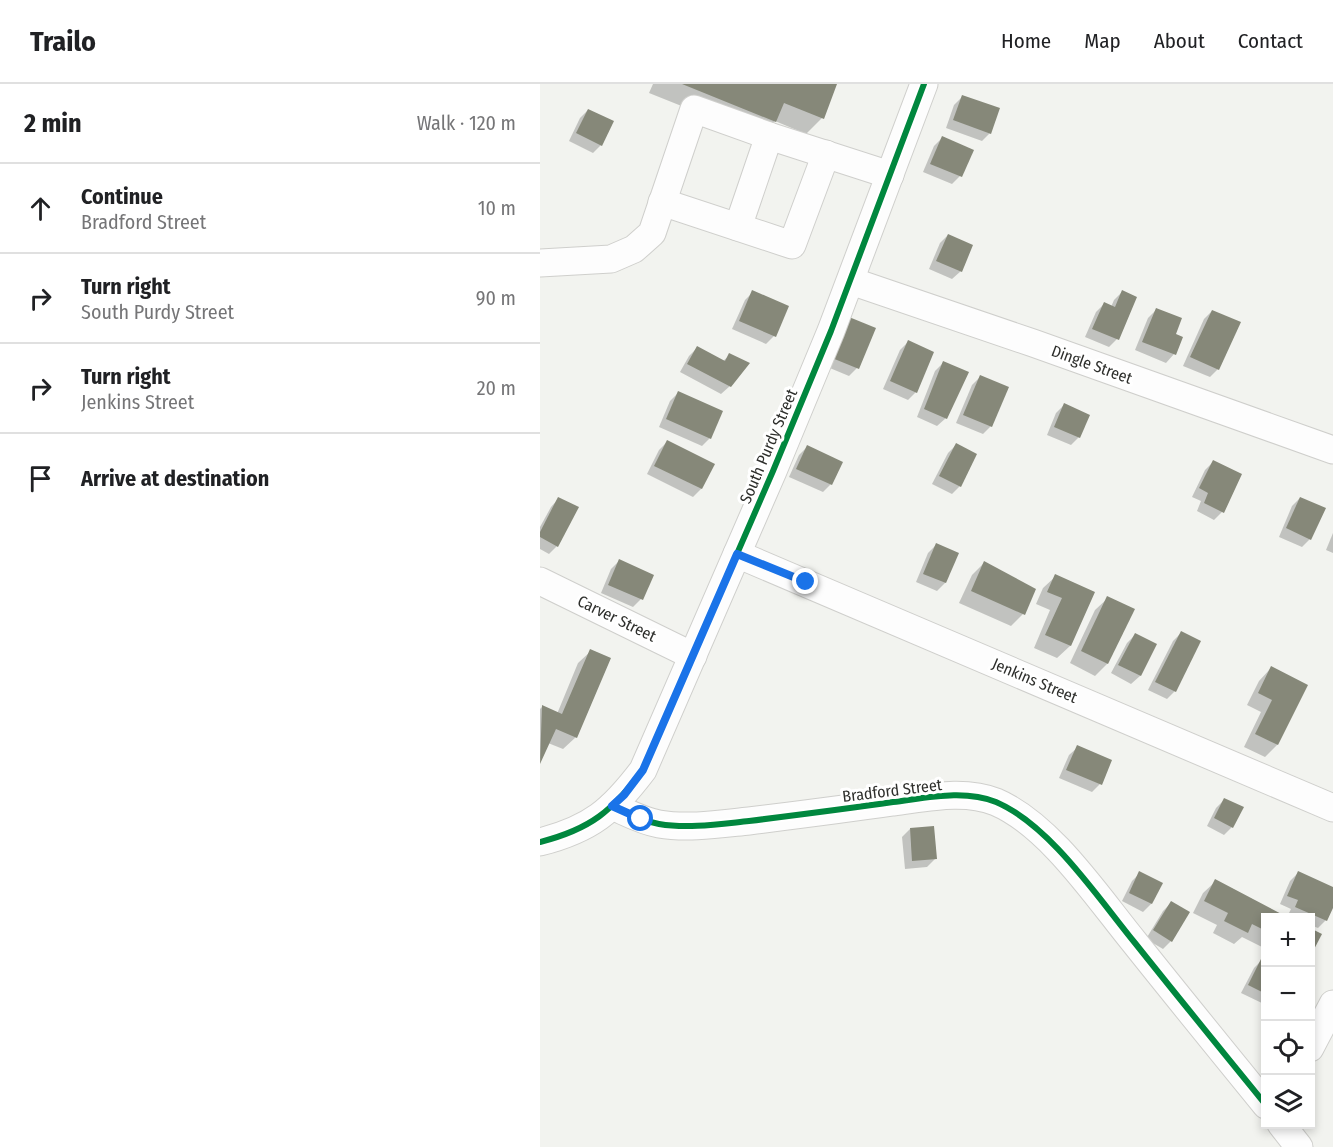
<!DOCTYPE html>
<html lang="en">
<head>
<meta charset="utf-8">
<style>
	:root { --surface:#fff; --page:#f6f6f6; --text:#202124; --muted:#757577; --line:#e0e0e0 }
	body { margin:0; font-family:"Fira Sans Condensed",sans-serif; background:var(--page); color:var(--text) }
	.controls { position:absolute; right:18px; bottom:18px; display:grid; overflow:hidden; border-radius:0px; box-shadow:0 3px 9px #0003 }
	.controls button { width:54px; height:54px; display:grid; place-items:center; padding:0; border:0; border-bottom:2px solid var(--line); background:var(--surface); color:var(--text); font:30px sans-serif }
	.stop { position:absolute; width:18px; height:18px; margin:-14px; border:4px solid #1a73e8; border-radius:50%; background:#fff }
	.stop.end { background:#1a73e8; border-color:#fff; box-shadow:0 2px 6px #0008 }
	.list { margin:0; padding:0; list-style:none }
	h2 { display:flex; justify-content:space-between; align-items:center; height:78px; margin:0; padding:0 24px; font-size:26px }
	h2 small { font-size:20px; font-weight:400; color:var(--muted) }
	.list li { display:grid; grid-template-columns:39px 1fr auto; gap:18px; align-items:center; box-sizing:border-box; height:90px; padding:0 24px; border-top:2px solid var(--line) }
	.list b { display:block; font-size:22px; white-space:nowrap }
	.list p { margin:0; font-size:20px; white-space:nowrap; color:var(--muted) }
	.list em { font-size:20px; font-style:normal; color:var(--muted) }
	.icon { flex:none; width:33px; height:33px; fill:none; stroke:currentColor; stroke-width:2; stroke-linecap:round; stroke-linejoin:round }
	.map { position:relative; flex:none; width:793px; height:1063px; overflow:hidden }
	header { display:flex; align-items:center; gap:36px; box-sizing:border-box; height:84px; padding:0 30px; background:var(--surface); border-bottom:2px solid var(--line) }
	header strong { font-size:28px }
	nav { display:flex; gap:33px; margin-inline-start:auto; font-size:21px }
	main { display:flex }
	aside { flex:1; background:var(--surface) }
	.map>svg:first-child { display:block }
</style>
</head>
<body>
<header>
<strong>Trailo</strong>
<nav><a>Home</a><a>Map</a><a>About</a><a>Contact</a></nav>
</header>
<main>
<aside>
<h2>2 min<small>Walk · 120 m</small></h2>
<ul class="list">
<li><svg class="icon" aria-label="ahead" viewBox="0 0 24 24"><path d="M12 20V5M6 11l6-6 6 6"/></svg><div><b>Continue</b><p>Bradford Street</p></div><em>10 m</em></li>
<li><svg class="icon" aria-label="right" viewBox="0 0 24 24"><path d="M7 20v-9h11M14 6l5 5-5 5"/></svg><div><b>Turn right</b><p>South Purdy Street</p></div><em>90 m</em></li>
<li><svg class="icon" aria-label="right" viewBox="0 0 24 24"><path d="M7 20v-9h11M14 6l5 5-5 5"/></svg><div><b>Turn right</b><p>Jenkins Street</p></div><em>20 m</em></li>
<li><svg class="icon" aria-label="arrive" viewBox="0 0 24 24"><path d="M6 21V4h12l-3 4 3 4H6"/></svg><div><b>Arrive at destination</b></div></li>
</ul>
</aside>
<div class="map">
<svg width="793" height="1063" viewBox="0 0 793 1063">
	<rect width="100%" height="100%" fill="#f2f3ef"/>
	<g fill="#0003">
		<path d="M113 0H296L282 34 266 50 235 37 219 53 109 9Z"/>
		<path d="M422 13 450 49 442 57 406 44 414 21Z"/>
		<path d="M48 26 61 61 53 69 29 57 40 34Z"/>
		<path d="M402 54 432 66 420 92 412 100 383 88 394 62Z"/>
		<path d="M408 151 421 187 412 195 389 185 400 159Z"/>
		<path d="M213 208 234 252 226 260 192 245 205 216Z"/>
		<path d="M582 208 577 255 569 263 545 253 556 228 564 220 571 223 574 216Z"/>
		<path d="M616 226 634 250 641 253 634 270 626 279 595 266 608 234Z"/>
		<path d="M672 227 678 285 670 293 643 282 664 235Z"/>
		<path d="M301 243 317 284 309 292 285 282Z"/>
		<path d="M368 258 376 308 368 316 343 305 360 266Z"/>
		<path d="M157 264 183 277 190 271V302L181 310 140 288 149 272Z"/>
		<path d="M403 279 406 334 397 342 377 333 395 287Z"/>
		<path d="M440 293 451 342 443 350 416 339 432 301Z"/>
		<path d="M138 309 170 354 162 362 119 343 130 317Z"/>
		<path d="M524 321 539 353 531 361 507 351 516 329Z"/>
		<path d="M127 358 173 381 161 405 153 413 107 390 119 366Z"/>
		<path d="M416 361 420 402 412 410 392 400 408 369Z"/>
		<path d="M267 363 291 400 283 408 249 393 259 371Z"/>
		<path d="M673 378 682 428 674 436 657 427 661 417 652 413 665 386Z"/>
		<path d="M19 414 17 462 9 470 0 465V443L11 423Z"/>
		<path d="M760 414 770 455 762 463 739 453 752 422Z"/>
		<path d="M793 449V469L786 466Z"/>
		<path d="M396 461 417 470 405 499 397 507 376 498 388 469Z"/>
		<path d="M79 477 112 491 101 515 93 523 61 509 71 485Z"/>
		<path d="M444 479 483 530 471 542 419 519 432 491Z"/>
		<path d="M516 492 553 509 530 562 517 574 494 564 510 526 496 520 503 504Z"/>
		<path d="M568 514 593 526 567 580 555 592 530 579 555 526Z"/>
		<path d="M641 549 635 607 627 615 608 606 633 557Z"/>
		<path d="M595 551 615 561 600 592 591 600 571 589 587 559Z"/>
		<path d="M51 567 36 653 23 665 8 659 0 676V625L2 623 17 630 38 579Z"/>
		<path d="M731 584 737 661 725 673 704 663 721 628 707 621 719 597Z"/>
		<path d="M538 663 560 700 552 708 519 694 529 671Z"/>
		<path d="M684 716 692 743 684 751 667 742 676 724Z"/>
		<path d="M370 745 395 775 387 783 365 785 362 753Z"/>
		<path d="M600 789 621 799 611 820 603 828 582 817 592 797Z"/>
		<path d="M758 789 793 804V820L786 836 778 844 770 841V834H753L748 831 751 825 740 820 750 797Z"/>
		<path d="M676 797 726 834V865L702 853 694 860 673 849 677 841 653 829 663 809Z"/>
		<path d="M631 819V857L623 865 606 855 623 827Z"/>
		<path d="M722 876 726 878V921L701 909 714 884Z"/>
	</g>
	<g fill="#868879">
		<path d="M142 0H297L284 35 244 19 236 38Z"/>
		<path d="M422 11 460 24 451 50 413 36Z"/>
		<path d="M48 25 74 37 62 62 36 49Z"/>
		<path d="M402 52 434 66 422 93 390 80Z"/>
		<path d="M408 150 433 161 422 188 396 177Z"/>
		<path d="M212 206 249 222 236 253 199 237Z"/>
		<path d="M582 206 597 213 579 256 552 245 564 218 575 223Z"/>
		<path d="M616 224 642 234 636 250 643 253 636 271 602 258Z"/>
		<path d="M672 226 701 238 679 286 650 273Z"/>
		<path d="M309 233 336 244 319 285 292 274Z"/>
		<path d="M368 256 394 268 377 309 350 297Z"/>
		<path d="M157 262 185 277 189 269 210 279 191 303 147 280Z"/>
		<path d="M403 277 429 288 407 335 384 325Z"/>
		<path d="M440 291 469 303 452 343 423 331Z"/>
		<path d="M138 307 183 327 171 355 126 335Z"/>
		<path d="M524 319 550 331 540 354 514 343Z"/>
		<path d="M127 356 175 380 162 405 114 382Z"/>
		<path d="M416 359 437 370 421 403 399 392Z"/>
		<path d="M267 361 303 378 292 401 256 385Z"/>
		<path d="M673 376 702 390 684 429 664 419 668 409 659 404Z"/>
		<path d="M18 413 39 423 18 463 0 453V448Z"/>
		<path d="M760 413 786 424 771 456 746 444Z"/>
		<path d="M396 459 419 469 406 499 383 490Z"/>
		<path d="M79 475 114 491 103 516 68 501Z"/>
		<path d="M444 477 496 505 485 531 431 507Z"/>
		<path d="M515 490 555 508 531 562 505 551 522 514 507 508Z"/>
		<path d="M567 512 595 525 568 580 541 567Z"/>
		<path d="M641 547 661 557 636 608 615 598Z"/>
		<path d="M595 549 617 560 601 592 578 581Z"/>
		<path d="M50 565 71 574 37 654 16 645 0 680 2 621 22 630Z"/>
		<path d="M731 582 768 601 738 661 715 650 732 616 718 609Z"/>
		<path d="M537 661 572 676 562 701 526 686Z"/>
		<path d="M684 714 704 723 693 744 674 734Z"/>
		<path d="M394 742 397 775 372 777 370 744Z"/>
		<path d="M599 787 623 799 612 820 589 809Z"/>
		<path d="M758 787 793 803V824L787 837 755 823 758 816 747 812Z"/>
		<path d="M675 795 749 834H726V847L712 840 708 849 684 837 688 829 664 817Z"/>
		<path d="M631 817 650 828 632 858 613 846Z"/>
		<path d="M770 844 782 850 770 873Z"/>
		<path d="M721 875 726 877V910L708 901Z"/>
	</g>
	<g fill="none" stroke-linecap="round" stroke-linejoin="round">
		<defs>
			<g id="minor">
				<path d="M122 118 252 161 286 70"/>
				<path d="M198 143 229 52"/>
				<path d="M0 179 71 175 94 165 112 149 154 25 229 52 350 91"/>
				<path d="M311 197 493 259 793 366"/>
				<path d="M197 470 793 724"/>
				<path d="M0 497 153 572"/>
				<path d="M72 722C88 729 102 737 119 740 148 745 180 740 209 737 257 731 305 725 353 718 386 714 424 705 456 718 510 741 558 814 595 859 638 913 682 967 726 1021"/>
				<path d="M0 758C51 745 72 727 103 686L233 387 291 247 384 0"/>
				<path d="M770 964 793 920"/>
				<path d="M741 1040 759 1063"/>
			</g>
		</defs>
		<use href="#minor" stroke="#cfcfcc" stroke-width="29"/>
		<use href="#minor" stroke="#fdfdfd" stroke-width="27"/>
		<defs>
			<g id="cycleway">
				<path d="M72 722C88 729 102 737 119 740 148 745 180 740 209 737 257 731 305 725 353 718 386 714 424 705 456 718 510 741 558 814 595 859 638 913 682 967 726 1021"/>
				<path d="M0 758C51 745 72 727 103 686L233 387 291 247 384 0"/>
			</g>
		</defs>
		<use href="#cycleway" stroke="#fff" stroke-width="10"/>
		<use href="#cycleway" stroke="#00873e" stroke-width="6"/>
	</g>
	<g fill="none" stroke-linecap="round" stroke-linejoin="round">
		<path stroke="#1a73e8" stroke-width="8" d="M101 735 72 722 84 711 103 686 197 470 266 498"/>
	</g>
	<g text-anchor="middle" stroke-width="6" stroke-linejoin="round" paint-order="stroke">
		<g font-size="16" fill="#2e2f2c" stroke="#fff">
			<text transform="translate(552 280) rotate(20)" y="6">Dingle Street</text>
			<text transform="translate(228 362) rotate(-67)" y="6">South Purdy Street</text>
			<text transform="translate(77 534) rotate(26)" y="6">Carver Street</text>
			<text transform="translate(495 596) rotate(23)" y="6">Jenkins Street</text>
			<text transform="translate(352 706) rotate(-7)" y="6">Bradford Street</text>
		</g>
	</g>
</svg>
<div class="controls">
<button>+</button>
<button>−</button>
<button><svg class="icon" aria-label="locate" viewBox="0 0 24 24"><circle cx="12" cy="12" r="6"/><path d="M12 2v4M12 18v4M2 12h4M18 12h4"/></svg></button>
<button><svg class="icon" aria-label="layers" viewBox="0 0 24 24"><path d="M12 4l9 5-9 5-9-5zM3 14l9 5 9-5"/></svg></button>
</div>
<div class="stop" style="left:101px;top:735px"></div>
<div class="stop end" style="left:266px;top:498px"></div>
</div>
</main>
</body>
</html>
